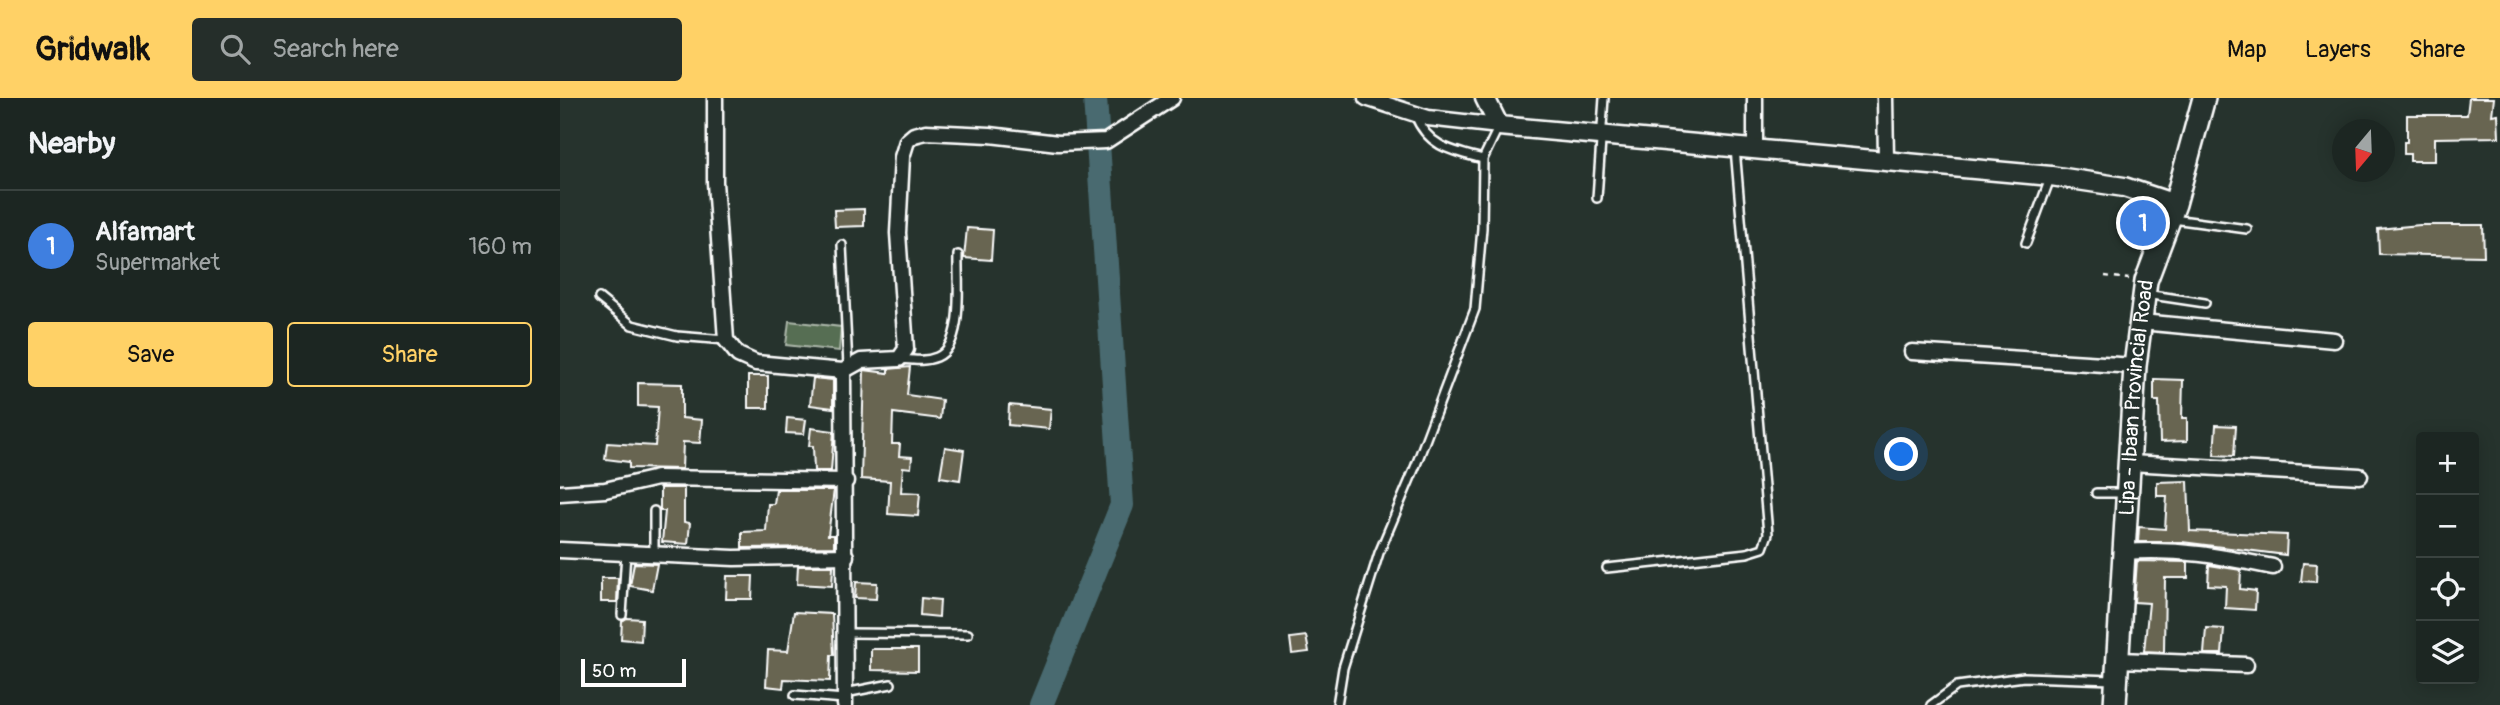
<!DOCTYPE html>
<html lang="en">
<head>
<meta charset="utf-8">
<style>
	:root { --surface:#1c2622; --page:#252e2a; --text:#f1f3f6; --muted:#a0a5a5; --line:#3a4340; --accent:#ffd166 }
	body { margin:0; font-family:Pangolin,sans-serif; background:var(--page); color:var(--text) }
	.controls { position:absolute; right:21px; bottom:21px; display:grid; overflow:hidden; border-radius:7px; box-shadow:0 4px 18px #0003 }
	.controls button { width:63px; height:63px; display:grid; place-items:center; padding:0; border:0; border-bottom:2px solid var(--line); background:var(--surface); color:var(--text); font:35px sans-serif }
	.compass { position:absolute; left:1772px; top:21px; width:63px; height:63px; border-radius:50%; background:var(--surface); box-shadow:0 4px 18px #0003; rotate:199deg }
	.scale { position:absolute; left:21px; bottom:18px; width:105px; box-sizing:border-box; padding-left:7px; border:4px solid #fff; border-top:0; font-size:19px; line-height:24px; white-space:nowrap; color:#fff; -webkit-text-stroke:5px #26332d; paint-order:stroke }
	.you { position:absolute; left:1342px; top:357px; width:24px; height:24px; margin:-18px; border:5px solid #fff; border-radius:50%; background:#1a73e8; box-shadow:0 0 0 10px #1a73e833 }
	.badge { display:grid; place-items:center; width:46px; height:46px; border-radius:50%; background:var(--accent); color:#fff; font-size:23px; font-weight:700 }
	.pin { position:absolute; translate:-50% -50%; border:4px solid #fff; box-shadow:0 2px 7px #0006 }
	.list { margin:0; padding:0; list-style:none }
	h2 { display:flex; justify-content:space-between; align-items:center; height:91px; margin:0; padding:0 28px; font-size:30px }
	h2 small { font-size:23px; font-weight:400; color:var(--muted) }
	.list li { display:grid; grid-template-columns:46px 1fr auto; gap:21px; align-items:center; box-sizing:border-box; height:112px; padding:0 28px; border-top:2px solid var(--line) }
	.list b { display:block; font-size:26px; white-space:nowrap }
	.list p { margin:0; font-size:23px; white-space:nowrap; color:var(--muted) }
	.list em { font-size:23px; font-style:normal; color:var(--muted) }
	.actions { display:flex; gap:14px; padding:21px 28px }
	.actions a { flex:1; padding:16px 0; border:2px solid var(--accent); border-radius:7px; text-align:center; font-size:24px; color:var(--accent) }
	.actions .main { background:var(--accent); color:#111 }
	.icon { flex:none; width:38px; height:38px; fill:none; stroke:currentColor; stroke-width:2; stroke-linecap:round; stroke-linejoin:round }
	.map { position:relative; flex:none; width:1940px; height:607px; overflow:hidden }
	header { display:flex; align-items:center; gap:42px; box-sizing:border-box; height:98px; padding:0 35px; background:var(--accent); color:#111 }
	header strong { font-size:33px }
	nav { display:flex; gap:38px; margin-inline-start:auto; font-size:24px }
	.search { width:490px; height:63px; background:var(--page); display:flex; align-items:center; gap:18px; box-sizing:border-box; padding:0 24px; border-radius:7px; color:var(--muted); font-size:26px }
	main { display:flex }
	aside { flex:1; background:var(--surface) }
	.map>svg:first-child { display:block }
</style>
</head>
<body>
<header>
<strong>Gridwalk</strong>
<div class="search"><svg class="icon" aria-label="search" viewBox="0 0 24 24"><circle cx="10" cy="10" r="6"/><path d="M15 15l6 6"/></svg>Search here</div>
<nav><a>Map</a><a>Layers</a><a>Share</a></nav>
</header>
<main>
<aside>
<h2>Nearby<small></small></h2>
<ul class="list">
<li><span class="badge" style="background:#3f7fe0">1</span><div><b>Alfamart</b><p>Supermarket</p></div><em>160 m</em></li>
</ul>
<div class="actions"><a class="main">Save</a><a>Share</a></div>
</aside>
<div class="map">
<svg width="1940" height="607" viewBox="0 0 1940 607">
	<rect width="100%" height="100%" fill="#26332d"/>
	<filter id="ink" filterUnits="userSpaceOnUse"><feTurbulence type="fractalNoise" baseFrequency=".0143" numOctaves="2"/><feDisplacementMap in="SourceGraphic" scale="14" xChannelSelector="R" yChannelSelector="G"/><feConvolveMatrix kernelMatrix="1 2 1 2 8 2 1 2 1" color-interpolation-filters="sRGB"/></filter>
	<g filter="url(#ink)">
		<path fill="#576e53" stroke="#abb6a9" stroke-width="2" d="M229 223 281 229 279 253 226 247Z"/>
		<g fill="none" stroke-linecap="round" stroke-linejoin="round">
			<path stroke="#496b70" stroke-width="24" d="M481 607 562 407 535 0"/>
		</g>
		<g fill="#676551" stroke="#fff" stroke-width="2">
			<path d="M1909 0H1934L1932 17 1938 16 1939 39 1875 40V63H1850V56H1844V44H1847V17H1907Z"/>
			<path d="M304 111V128L275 129 274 112Z"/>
			<path d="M1860 127H1923L1924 158 1819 156 1818 131Z"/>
			<path d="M407 130 433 132 431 162 404 160Z"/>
			<path d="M350 269 347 297 382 302 380 321 333 315 332 346H340L339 358 352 359 351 370 343 369 341 394 360 395 358 418 328 416 330 383 301 381 304 272 328 275V271Z"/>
			<rect x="188" y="278" width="20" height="32"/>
			<path d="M253 280 273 282V310L250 307Z"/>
			<path d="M1594 281 1623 282 1622 320H1627V343L1600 344 1599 303H1594Z"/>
			<path d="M78 285 122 286V320L142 322 140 345 123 344 122 371 69 370V364L45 361 47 345 95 348 98 309 78 308Z"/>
			<path d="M449 307 491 311 489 331 448 327Z"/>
			<path d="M227 320 246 322 244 336 226 335Z"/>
			<path d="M1656 327 1676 328 1674 358 1654 357Z"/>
			<path d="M251 330 274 333 271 373H254L253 348H249Z"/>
			<path d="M385 349 404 352 400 382 380 379Z"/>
			<path d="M1628 383 1630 433 1727 437 1726 457 1622 444H1578L1579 429 1605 431 1607 398H1597V384Z"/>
			<path d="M100 390H124V424L130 425 128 446 102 444 105 413H100Z"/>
			<path d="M216 392H274L268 437H274V449L182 450V434L206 433 208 406H214Z"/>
			<path d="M1577 463 1628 464V480H1605L1604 554 1584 553 1589 505 1574 504Z"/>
			<path d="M74 465 97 466 92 492 70 488Z"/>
			<path d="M1743 465 1757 466 1756 484 1741 483Z"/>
			<path d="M1649 467 1681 472 1680 491 1696 493 1695 512 1665 510 1666 488 1648 487Z"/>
			<path d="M238 468H273L272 488 237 486Z"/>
			<path d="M167 478H193L192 501H166Z"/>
			<path d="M41 480H58L57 504H41Z"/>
			<path d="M296 484 317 485 316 501 295 500Z"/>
			<path d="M361 500 380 502 379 519 360 517Z"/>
			<path d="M234 514 272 516 274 557H271L270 583 224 581 223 590 206 588 208 552 228 553Z"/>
			<path d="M67 520 82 521 81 543 61 541 62 523Z"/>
			<path d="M1646 530 1664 531 1662 556H1644Z"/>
			<path d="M746 538 749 554 732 556 730 540Z"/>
			<path d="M311 551H358V573L311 572Z"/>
		</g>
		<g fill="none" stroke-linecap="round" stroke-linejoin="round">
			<defs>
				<g id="service">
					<path d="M855 17C868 49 892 53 923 61"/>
					<path d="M1037 100 1044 0"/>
					<path d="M1613 121 1687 131"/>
					<path d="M1466 145 1491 78"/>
					<path d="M282 147 288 268"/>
					<path d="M1585 196 1645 205"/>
					<path d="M39 200 72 227 117 238 166 242"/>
					<path d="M340 261C353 262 365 264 377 259 405 247 397 182 398 157"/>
					<path d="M1536 395H1564"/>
					<path d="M94 413V456"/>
					<path d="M1047 470 1187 455 1203 450 1208 436 1175 50"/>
					<path d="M62 517 66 455"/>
					<path d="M286 535 408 536"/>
					<path d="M285 595 331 586"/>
					<path d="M235 597 284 601"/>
					<path d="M777 607 783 570 819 455 856 367 915 211 922 130 923 61 938 30"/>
					<path d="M1371 607 1397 588 1464 579 1553 582"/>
				</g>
				<g id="minor">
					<path d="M155 0V84L166 242 178 257 196 265 283 273 301 263 339 261 346 251 338 135 342 59 347 43 354 37 366 34 430 37 498 45 546 43 612 0"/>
					<path d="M806 0 868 20 939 28"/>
					<path d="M1195 0V51"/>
					<path d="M1325 0 1326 61"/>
					<path d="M1581 224 1774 242"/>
					<path d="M1352 254 1575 268"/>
					<path d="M283 273 285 607"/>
					<path d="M1570 365 1800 378"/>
					<path d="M0 395 45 392 97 380 286 383"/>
					<path d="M0 452 174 460 286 458"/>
					<path d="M1564 454C1620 450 1659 458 1713 469"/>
					<path d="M1560 562 1686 567"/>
				</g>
				<path id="tertiary" d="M925 0 939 28 1491 78 1564 89 1615 106"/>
				<g id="secondary">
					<path id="s1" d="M1555 607 1575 268 1586 183 1615 106 1644 0"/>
				</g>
			</defs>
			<use href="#service" stroke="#fff" stroke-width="12"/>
			<use href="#minor" stroke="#fff" stroke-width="19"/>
			<use href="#tertiary" stroke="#fff" stroke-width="23"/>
			<use href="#secondary" stroke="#fff" stroke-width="26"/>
			<path stroke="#fff" stroke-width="2.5" stroke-dasharray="5 5" stroke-linecap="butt" d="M1545 178 1569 181"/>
			<use href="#service" stroke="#26332d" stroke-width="7"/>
			<use href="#minor" stroke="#26332d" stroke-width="14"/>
			<use href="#tertiary" stroke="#26332d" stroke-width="18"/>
			<use href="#secondary" stroke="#26332d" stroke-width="21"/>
		</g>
	</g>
	<g text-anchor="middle" stroke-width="7" stroke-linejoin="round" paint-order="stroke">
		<g font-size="21" fill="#fff" stroke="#26332d">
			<text dy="7" stroke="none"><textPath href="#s1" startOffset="308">Lipa - Ibaan Provincial Road</textPath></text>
		</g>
	</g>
</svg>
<div class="controls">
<button>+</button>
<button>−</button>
<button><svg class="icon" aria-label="locate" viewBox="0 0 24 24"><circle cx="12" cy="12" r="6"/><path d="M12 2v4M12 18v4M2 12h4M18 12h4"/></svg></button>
<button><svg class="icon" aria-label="layers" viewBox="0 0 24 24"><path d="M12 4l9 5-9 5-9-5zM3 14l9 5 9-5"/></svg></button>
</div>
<svg class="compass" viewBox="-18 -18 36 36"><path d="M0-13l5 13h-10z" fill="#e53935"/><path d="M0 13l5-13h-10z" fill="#a0a5a5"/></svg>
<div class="scale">50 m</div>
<div class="you"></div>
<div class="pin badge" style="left:1583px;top:125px;background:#3f7fe0">1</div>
</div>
</main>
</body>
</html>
